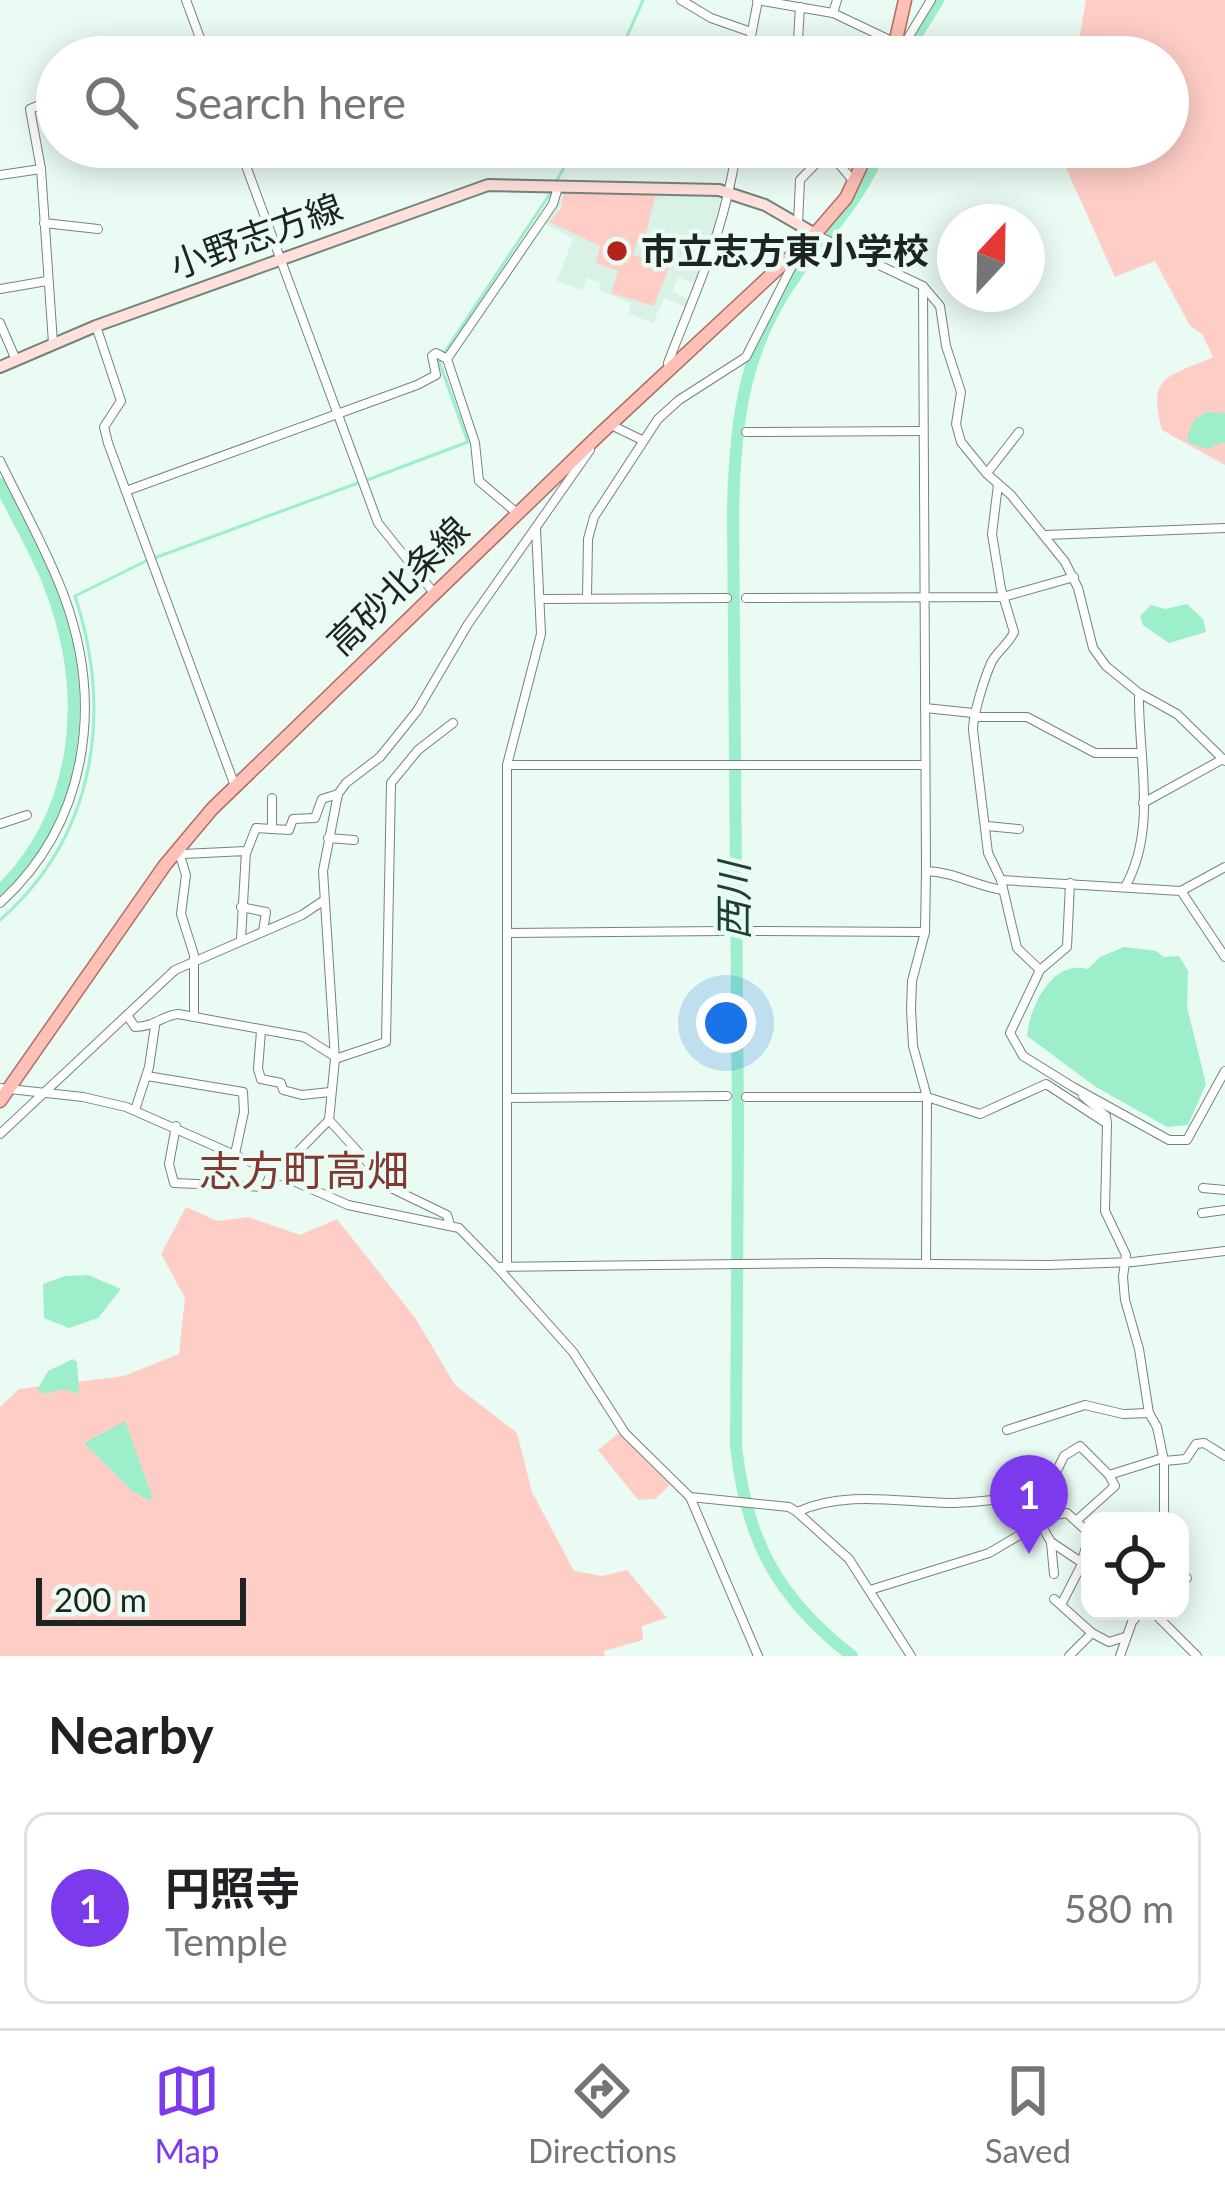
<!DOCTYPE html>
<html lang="en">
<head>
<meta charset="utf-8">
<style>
	:root { --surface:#fff; --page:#f6f6f6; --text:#202124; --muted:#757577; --line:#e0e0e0; --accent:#7c3aed }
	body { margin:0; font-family:Lato,"Noto Sans JP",sans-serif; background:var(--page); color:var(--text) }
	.controls { position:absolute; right:36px; bottom:36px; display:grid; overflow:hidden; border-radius:24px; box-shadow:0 6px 30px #0003 }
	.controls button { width:108px; height:108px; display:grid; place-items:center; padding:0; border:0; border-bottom:3px solid var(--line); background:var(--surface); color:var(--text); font:60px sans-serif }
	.compass { position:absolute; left:937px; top:204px; width:108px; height:108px; border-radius:50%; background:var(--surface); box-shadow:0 6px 30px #0003; rotate:22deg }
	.scale { position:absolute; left:36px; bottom:30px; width:210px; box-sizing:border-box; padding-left:12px; border:6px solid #1e2421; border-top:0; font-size:33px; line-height:42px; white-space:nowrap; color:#1e2421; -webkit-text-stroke:9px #e9fbf2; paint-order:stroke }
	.you { position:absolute; left:726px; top:1023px; width:42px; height:42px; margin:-30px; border:9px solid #fff; border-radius:50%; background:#1a73e8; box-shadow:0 0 0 18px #1a73e833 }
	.badge { display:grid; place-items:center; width:78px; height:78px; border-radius:50%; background:var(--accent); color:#fff; font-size:39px; font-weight:700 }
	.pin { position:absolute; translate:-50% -99px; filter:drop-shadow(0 3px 6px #0008) }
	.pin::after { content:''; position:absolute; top:63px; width:42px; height:36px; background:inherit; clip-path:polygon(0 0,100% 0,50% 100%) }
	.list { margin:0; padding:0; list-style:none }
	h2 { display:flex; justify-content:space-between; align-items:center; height:156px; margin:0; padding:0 48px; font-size:51px }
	h2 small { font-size:39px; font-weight:400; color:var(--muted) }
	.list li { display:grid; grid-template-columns:78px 1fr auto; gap:36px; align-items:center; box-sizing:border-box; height:192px; margin:0 24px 24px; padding:0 24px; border:3px solid var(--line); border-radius:24px }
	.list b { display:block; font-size:45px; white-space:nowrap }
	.list p { margin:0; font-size:39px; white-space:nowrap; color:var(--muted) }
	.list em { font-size:39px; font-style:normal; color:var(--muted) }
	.icon { flex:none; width:66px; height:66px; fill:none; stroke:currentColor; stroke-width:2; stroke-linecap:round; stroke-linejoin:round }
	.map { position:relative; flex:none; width:1225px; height:1656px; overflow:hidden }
	.search { position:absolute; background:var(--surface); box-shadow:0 6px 30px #0003; left:36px; right:36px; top:36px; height:132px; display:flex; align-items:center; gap:30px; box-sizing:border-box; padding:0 42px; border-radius:66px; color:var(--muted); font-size:45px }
	.sheet { height:372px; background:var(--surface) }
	nav { display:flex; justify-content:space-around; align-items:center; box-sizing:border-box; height:168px; border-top:3px solid var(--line); background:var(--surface); font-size:33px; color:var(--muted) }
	nav a { display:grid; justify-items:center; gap:6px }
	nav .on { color:var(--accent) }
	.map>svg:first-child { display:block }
</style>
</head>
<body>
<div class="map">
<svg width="1225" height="1656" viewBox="0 0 1225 1656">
	<rect width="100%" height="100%" fill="#e9fbf2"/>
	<path fill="#d8f2e5" d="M561 187 725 194 697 285 678 277 672 292 690 300 688 308 664 298 653 323 629 314 631 303 599 290 601 282 587 278 582 290 557 281 573 239 542 222 556 206Z"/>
	<g fill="#fecec6">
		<path d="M1086 0H1225V465L1162 430C1147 374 1167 378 1213 357L1202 334 1190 326 1155 261 1115 277 1066 168 1068 147H1168V57H1076Z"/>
		<path d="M564 191 656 192 644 242 637 241 633 255 670 265 654 306 611 293 618 271 596 263 600 246 549 222 561 209Z"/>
		<path d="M186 1207 217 1221 248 1217 300 1235 337 1219 416 1319 455 1385 517 1433 532 1492 574 1571 602 1576 627 1570 667 1618 642 1626 643 1640 604 1651 605 1656H0V1407L19 1389 124 1376 179 1354 185 1298 161 1254Z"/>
		<path d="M620 1432 670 1485 655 1499 638 1500 598 1450Z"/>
	</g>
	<g fill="#9deeca">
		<path d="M1206 412 1225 413V442L1207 449 1189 443 1187 439 1194 420Z"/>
		<path d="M1151 605 1165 609 1187 604 1203 619 1206 632 1169 643 1143 625 1140 616Z"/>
		<path d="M1124 947 1156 951 1164 957 1179 956 1188 971 1187 1007 1206 1084 1188 1125 1167 1127 1096 1087 1027 1036C1030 1006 1052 959 1088 969L1100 957Z"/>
		<path d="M88 1275 121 1289 98 1318 69 1328 44 1318 43 1284 65 1276Z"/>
		<path d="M73 1359 77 1362 79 1394 64 1389 44 1394 38 1389 48 1371Z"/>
		<path d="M125 1421 152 1496 150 1501 131 1490 84 1443Z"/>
	</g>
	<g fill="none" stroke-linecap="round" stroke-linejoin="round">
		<g stroke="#9deeca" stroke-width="3">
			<path d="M618 57 643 0"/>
			<path d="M556 182 575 147"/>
			<path d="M444 353 552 191"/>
			<path d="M367 480 468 442 439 361"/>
			<path d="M0 920C96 836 113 713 75 596L146 561 358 483"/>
		</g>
		<g stroke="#9deeca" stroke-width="12">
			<path d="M903 57 938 0"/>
			<path d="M0 484C17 520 39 555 52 592 90 694 81 811 0 891"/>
			<path d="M852 1656C777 1598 746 1539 736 1446L738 1126 733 510C735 420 744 345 799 271 831 228 861 198 882 147"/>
		</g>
		<defs>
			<g id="street">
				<path d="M186 0 207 57"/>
				<path d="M681 0 711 18 751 32"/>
				<path d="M757 0 833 13 894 42"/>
				<path d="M833 13 837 0"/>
				<path d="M748 52 785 57"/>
				<path d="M897 56 931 0"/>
				<path d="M169 57 203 46"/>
				<path d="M747 57 758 0"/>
				<path d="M797 57 800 7"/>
				<path d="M239 147 378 523 434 593"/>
				<path d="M736 151 785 160 829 152"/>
				<path d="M829 152 855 183"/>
				<path d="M0 175 41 169"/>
				<path d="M44 223 98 229"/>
				<path d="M798 224 800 180 832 147"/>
				<path d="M816 235 923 286 940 306 946 346 961 392 956 424 961 442 987 474 1011 495 1065 562 1078 588 1093 648 1106 666 1139 693 1177 714 1225 761"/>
				<path d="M923 286 926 871 925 932 912 981 911 1009 913 1046 927 1097 926 1263"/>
				<path d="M0 289 47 281"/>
				<path d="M0 323 16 360"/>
				<path d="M96 326 121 401 104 427 108 443 235 786"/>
				<path d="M53 343 41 169 30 109 57 98"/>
				<path d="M669 370 668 363C698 284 724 234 737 147"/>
				<path d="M611 425 642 440"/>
				<path d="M746 432 923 431"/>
				<path d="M0 461C21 505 47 550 64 596 104 704 88 823 0 903"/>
				<path d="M987 473 1019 432"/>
				<path d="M998 485 992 534 1001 589 1014 632C1009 644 997 651 991 663 984 680 973 714 973 730L988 853 1001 880 1017 948 1040 970"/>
				<path d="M126 491 417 385 436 375 432 356 436 353 447 359"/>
				<path d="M517 513 479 481 475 443 447 359 553 204 558 187"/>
				<path d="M1045 535 1225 528"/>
				<path d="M587 598 588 539 594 517 658 419 679 400 746 357 794 262 790 257"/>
				<path d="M746 598 1003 597 1074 577"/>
				<path d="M542 599 727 598"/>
				<path d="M925 708 973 713 978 717H1027L1095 753H1139"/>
				<path d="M507 765H924"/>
				<path d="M272 798V829"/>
				<path d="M1143 803 1223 759"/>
				<path d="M0 824 27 815"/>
				<path d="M987 826 1019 829"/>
				<path d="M328 838 354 840"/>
				<path d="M178 849 186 875 181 914 194 955V1017"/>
				<path d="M179 850 183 854 246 851 241 939"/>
				<path d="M247 851 256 828 289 830 293 819 315 818 322 799 338 794"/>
				<path d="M926 871C954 872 976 886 1003 890"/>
				<path d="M1001 880 1181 891 1225 867"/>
				<path d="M1070 883 1067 947 1040 970 1010 1033 1023 1056 1073 1087 1169 1140H1187L1225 1071"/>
				<path d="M1125 887C1158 829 1138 757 1139 694"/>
				<path d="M1181 891 1225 957"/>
				<path d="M241 907 266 912 263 931"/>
				<path d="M748 931 925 932"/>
				<path d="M507 933 722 931"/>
				<path d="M127 1015 135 1027C157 1026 161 1016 178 1014L304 1037 334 1056"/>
				<path d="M335 1059 386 1042 391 783 418 750 453 723"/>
				<path d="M147 1076 243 1092 244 1112 235 1154"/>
				<path d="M261 1079 281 1083 283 1090 302 1095 330 1092"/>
				<path d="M261 1079 258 1069 261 1031"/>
				<path d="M0 1088 83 1097 126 1107 348 1205 459 1228 497 1267 826 1263 1048 1265 1133 1262 1225 1251"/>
				<path d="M1083 1096 1106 1116 1107 1124 1105 1211 1126 1255 1123 1277 1125 1300 1139 1349 1149 1413 1157 1427 1164 1461V1521"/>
				<path d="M746 1097H927L980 1114 1046 1084 1106 1123"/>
				<path d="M507 1098 727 1096"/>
				<path d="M135 1110 149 1067 155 1026"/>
				<path d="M329 1120 391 1188 447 1215 450 1225"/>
				<path d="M176 1126 169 1164 174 1183 265 1187 272 1172"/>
				<path d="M0 1134 175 970 302 915 323 901"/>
				<path d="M279 1176 283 1167 329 1120 335 1059 323 871 338 794 346 783 380 757 417 711 468 624 590 450"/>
				<path d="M1203 1188 1225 1190"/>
				<path d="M1202 1213 1225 1210"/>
				<path d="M507 1265V765L541 634 536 529"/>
				<path d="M497 1267 573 1352 625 1433 690 1497 758 1656"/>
				<path d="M1007 1430 1085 1405 1123 1414 1149 1413"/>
				<path d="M1164 1461 1186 1459 1196 1444 1204 1443 1225 1456"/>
				<path d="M1028 1492 1031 1469"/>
				<path d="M690 1497 789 1507 797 1512 849 1559 911 1656"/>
				<path d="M1016 1498 1049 1487 1064 1456 1080 1446 1109 1475 1163 1458"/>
				<path d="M797 1512C843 1490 900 1502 948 1503 971 1503 993 1499 1015 1499L1037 1518 1051 1542 1090 1568"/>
				<path d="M1037 1518 1067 1513 1090 1534"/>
				<path d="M1076 1521 1115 1486 1109 1475"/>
				<path d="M1051 1543 1054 1574"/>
				<path d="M1081 1563 1090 1535"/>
				<path d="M1180 1574 1187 1578"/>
				<path d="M870 1590 989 1553 1040 1523"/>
				<path d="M1054 1599 1092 1633 1109 1642 1125 1637"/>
				<path d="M1062 1603 1082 1564"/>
				<path d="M1152 1611 1197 1656"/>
				<path d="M1069 1656 1092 1633"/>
				<path d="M1120 1656 1132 1622 1141 1611"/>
			</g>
			<path id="secondary" d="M0 367 96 326 488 185 719 190 765 205 815 234"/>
			<g id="primary">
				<path d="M892 57 905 0"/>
				<path d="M0 1101 165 865 212 809 599 435 815 234 846 198 870 147"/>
			</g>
		</defs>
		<use href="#street" stroke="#74847c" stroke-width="10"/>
		<use href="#secondary" stroke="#74847c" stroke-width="14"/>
		<use href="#primary" stroke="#b06e63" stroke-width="15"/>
		<use href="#street" stroke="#fff" stroke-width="8"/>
		<use href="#secondary" stroke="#ffe0db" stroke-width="10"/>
		<use href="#primary" stroke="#fec0b7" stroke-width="12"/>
	</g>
	<circle fill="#b2231a" stroke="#e9fbf2" stroke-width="4.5" cx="617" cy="251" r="12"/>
	<g text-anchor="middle" stroke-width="9" stroke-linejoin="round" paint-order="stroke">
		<g font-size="36" fill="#1e2421" stroke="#e9fbf2">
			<text transform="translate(256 236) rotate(-20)" y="13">小野志方線</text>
			<text transform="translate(398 586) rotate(-44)" y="13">高砂北条線</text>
		</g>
		<g font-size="36" font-weight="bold" fill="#1e2421" stroke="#e9fbf2" text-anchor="start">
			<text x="641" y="264">市立志方東小学校</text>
		</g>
		<g font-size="39" font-style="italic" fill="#1c4031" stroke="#e9fbf2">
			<text transform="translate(734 901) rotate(-90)" y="14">西川</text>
		</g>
		<g font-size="42" fill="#803930" stroke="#e9fbf2">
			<text x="304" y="1186">志方町高畑</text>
		</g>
	</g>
</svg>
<div class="controls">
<button><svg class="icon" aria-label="locate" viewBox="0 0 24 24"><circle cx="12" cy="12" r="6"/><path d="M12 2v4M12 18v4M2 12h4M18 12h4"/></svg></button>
</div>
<svg class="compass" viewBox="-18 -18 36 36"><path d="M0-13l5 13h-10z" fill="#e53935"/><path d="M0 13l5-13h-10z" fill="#757577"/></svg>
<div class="scale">200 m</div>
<div class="you"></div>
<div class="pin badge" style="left:1029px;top:1554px">1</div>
<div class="search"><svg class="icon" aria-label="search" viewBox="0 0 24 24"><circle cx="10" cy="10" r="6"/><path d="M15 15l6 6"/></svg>Search here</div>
</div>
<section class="sheet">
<h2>Nearby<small></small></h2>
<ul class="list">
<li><span class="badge">1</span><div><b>円照寺</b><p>Temple</p></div><em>580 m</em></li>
</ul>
</section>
<nav>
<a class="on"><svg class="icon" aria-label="map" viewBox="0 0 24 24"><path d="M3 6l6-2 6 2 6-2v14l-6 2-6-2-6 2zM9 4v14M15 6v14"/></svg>Map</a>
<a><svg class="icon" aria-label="directions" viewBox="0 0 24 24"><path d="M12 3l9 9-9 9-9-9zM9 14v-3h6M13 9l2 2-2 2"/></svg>Directions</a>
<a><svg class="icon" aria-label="saved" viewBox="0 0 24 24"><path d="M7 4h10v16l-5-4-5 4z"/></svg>Saved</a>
</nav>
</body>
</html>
